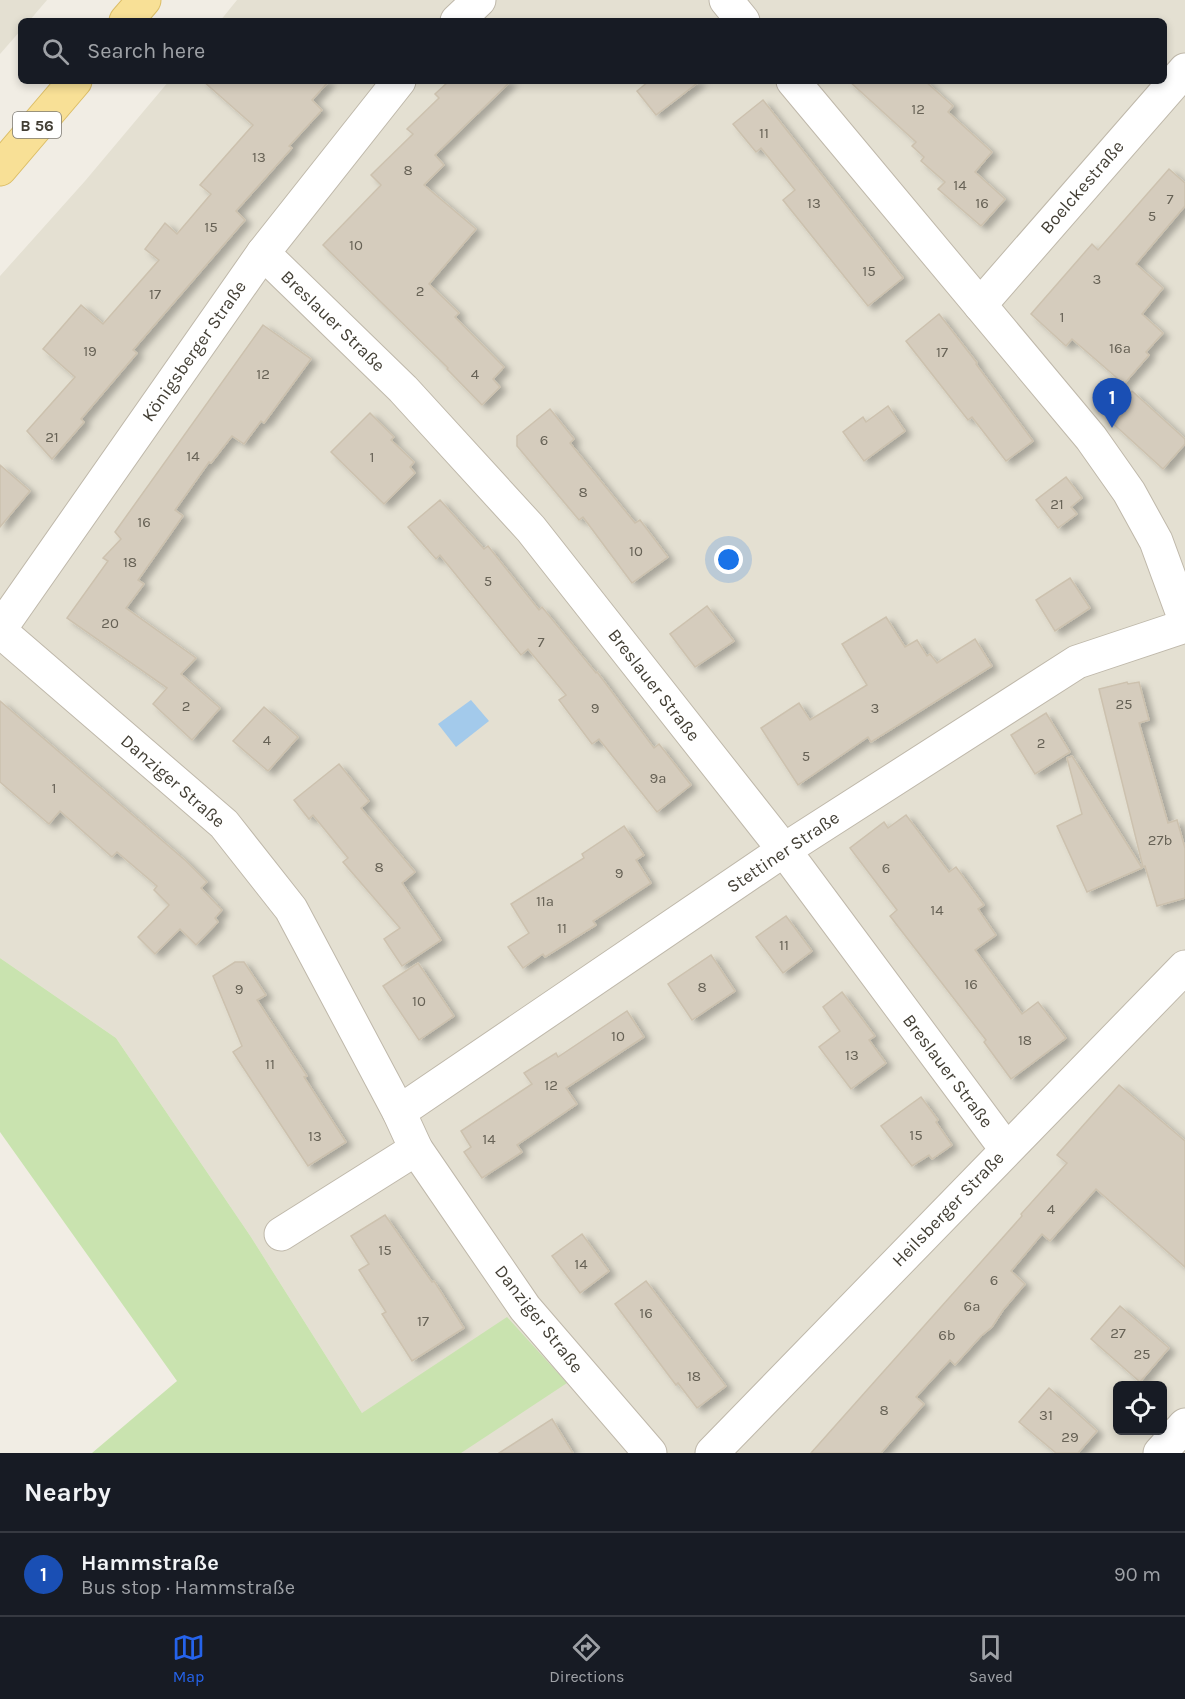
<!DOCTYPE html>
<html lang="en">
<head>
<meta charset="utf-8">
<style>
	:root { --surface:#171b24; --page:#20242c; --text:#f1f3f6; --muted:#9ea1a6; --line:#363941; --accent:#2563eb }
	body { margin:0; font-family:Karla,sans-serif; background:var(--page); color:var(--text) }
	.controls { position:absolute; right:18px; bottom:18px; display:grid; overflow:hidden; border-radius:9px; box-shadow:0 3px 9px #0003 }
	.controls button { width:54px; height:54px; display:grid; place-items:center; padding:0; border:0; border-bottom:2px solid var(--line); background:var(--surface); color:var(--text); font:30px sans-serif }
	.you { position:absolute; left:729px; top:560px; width:21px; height:21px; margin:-15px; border:4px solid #fff; border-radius:50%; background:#1a73e8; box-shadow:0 0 0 9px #1a73e833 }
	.badge { display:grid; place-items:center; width:39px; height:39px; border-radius:50%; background:var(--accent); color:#fff; font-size:20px; font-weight:700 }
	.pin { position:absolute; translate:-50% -50px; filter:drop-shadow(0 2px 3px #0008) }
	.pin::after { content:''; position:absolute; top:32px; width:21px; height:18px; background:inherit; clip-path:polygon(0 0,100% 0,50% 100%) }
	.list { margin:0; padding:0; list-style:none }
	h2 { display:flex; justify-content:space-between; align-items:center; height:78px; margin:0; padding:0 24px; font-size:26px }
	h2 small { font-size:20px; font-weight:400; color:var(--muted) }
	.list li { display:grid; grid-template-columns:39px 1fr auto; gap:18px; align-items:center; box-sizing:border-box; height:84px; padding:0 24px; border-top:2px solid var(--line) }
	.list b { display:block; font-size:22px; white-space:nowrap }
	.list p { margin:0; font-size:20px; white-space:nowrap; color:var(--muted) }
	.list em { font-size:20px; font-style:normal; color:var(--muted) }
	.icon { flex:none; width:33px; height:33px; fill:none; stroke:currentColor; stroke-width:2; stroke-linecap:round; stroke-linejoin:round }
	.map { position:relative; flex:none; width:1185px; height:1453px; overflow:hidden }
	.search { position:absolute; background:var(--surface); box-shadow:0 3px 9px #0003; left:18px; right:18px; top:18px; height:66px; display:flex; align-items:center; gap:15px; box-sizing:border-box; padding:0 21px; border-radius:9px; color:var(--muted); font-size:22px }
	.sheet { height:162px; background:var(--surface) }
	nav { display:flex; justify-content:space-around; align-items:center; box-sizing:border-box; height:84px; border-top:2px solid var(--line); background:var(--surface); font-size:16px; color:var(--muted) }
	nav a { display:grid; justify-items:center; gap:3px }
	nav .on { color:var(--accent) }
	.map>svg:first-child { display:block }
</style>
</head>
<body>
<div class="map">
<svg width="1185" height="1453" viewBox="0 0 1185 1453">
	<defs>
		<filter id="shadow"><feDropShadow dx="6" dy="4" stdDeviation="3" flood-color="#0004"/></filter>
	</defs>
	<rect width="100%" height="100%" fill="#f1ede4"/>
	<g fill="#e4e0d2" fill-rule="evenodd">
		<path d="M0 0H47L29 21H21V30L0 54Z"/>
		<path d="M237 0H1185V1453H384L362 1413 251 1237 116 1038 0 958V276L85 181 169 81H1164V21H220ZM1118 1386H1162V1430H1118Z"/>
	</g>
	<path fill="#c9e3af" d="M0 958 116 1038 251 1237 362 1413 507 1317 567 1383 461 1453H92L177 1381 0 1132Z"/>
	<path fill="#a3caeb" d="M471 700 489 721 456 747 438 724Z"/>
	<g fill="#d5ccbd" stroke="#ccc1ae" stroke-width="1.5" filter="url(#shadow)">
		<path d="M203 81H329L312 100 322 110 289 146 292 148 236 211 245 220 133 350 137 353 81 419 84 422 52 459 27 431 75 377 43 349 81 305 103 324 159 260 145 249 165 223 177 234 211 194 200 185 253 125Z"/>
		<path d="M449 81H511L435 155 444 165 424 185 476 229 429 284 459 313 455 317 504 367 493 379 500 387 482 405 447 369 448 368 323 245 381 185 371 175 413 134 407 129 439 98 435 94Z"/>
		<path d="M649 81H700L656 115 637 91Z"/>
		<path d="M849 81H925L953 106 948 112 992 152 975 172 1005 199 981 226 938 189 945 182 921 161 924 157 912 146 916 142Z"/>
		<path d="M763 100 903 278 868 306 783 200 795 190 761 148 756 152 733 124Z"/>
		<path d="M1169 169 1185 183V206L1136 264 1163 288 1142 314 1163 333 1146 352 1149 355 1124 384 1072 339 1066 346 1031 314 1092 244 1098 250Z"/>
		<path d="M939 314 977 363 976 364 1033 441 1006 461 972 417 968 420 906 341Z"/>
		<path d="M263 325 311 359 264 423 261 421 244 444 232 436 211 463 209 462 175 510 183 516 138 580 144 584 126 608 196 658 181 674 220 708 192 740 153 704 167 688 67 618 108 561 103 558 121 539 115 532Z"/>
		<path d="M1132 391 1185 439V444L1163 469 1108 419Z"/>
		<path d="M888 406 905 431 864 461 843 432 863 417 866 422Z"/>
		<path d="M550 409 574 439 570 443 635 523 640 520 668 557 632 583 583 517 579 520 517 446V436Z"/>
		<path d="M370 413 394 437 391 440 414 462 410 467 415 473 384 504 331 452Z"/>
		<path d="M0 465 30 491 0 527Z"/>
		<path d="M1066 477 1082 498 1071 507 1077 514 1058 528 1036 500Z"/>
		<path d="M440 500 484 549 488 546 539 610 542 607 596 673 597 672 654 748 659 744 691 785 657 812 599 739 592 744 559 700 566 695 528 649 521 655 440 555 436 559 408 527Z"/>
		<path d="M1070 578 1090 608 1055 631 1036 600Z"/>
		<path d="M707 606 734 641 695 667 670 634Z"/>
		<path d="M886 617 905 647 917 640 927 656 930 654 937 663 975 639 992 666 871 742 868 737 798 785 761 728 799 703 810 720 867 685 842 644Z"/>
		<path d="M1127 682 1128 684 1139 682 1149 720 1139 723 1168 823 1177 820 1185 848V898L1157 906 1145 866 1143 867 1099 689Z"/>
		<path d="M0 701 186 861 207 882 201 888 222 910 215 918 218 922 196 945 180 929 155 954 138 937 169 905 154 890 157 886 117 852 112 857 60 811 49 824 0 782Z"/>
		<path d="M264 707 298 737 268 771 233 741Z"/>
		<path d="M1046 713 1070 752 1035 774 1011 735Z"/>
		<path d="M1072 756 1142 868 1087 892 1057 826 1082 814 1067 758Z"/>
		<path d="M339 764 369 801 361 808 415 872 402 883 441 940 402 966 384 939 400 928 343 862 348 858 313 815 309 819 294 800Z"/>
		<path d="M906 815 949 872 956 867 984 905 978 909 996 935 975 950 1022 1014 1038 1002 1066 1038 1011 1079 984 1042 986 1040 890 916 897 910 850 848 884 822 888 828Z"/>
		<path d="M624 826 644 855 636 860 651 883 593 921 596 925 545 957 543 954 523 968 508 947 529 933 511 904 584 858 582 854Z"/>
		<path d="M786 916 812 951 783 973 756 937Z"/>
		<path d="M711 955 735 991 692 1020 668 984Z"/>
		<path d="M235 962H244L266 995 257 1000 307 1076 304 1077 346 1142 308 1166 233 1052 242 1046 213 976Z"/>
		<path d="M418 963 454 1016 419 1040 383 986Z"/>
		<path d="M842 992 875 1036 869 1040 886 1063 851 1089 819 1047 840 1031 823 1007Z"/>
		<path d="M627 1011 644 1037 566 1088 577 1104 517 1145 522 1152 482 1178 464 1152 471 1147 461 1131 532 1084 524 1073 556 1053 558 1057Z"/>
		<path d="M1119 1085 1185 1141V1267L1096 1189 1050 1241 1042 1234 1011 1271 1025 1284 1003 1310 992 1327 981 1336 955 1365 950 1360 916 1397 924 1404 881 1453H811L1022 1216 1021 1214 1067 1163 1057 1155Z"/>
		<path d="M921 1097 938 1120 936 1122 952 1145 932 1159 929 1155 912 1166 881 1126Z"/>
		<path d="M385 1215 432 1282 434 1281 464 1328 412 1361 382 1314 386 1312 359 1270 369 1264 351 1236Z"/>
		<path d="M582 1234 609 1271 580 1293 552 1256Z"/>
		<path d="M646 1281 726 1386 697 1408 678 1383 676 1385 615 1304Z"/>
		<path d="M1120 1306 1169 1348 1140 1382 1091 1339Z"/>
		<path d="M1049 1388 1097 1431 1078 1453H1056L1019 1422Z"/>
		<path d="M552 1419 573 1453H499Z"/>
	</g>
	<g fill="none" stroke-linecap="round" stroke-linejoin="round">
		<defs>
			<g id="minor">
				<path d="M726 0 743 21"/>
				<path d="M457 21 479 0"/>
				<path d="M793 81 1091 438 1129 492 1156 541 1185 620"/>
				<path d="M263 253 403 389 531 529 784 850 1006 1149"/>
				<path d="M980 305 1185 70"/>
				<path d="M0 629 263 253 399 81"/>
				<path d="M0 631 224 824 291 909 399 1112 416 1149 525 1308 650 1453"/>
				<path d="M399 1112 784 850 1077 662 1185 626"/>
				<path d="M281 1234 416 1149"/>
				<path d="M712 1453 1185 967"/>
				<path d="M1160 1453 1185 1425"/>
			</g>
			<g id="major">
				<path d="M126 21 144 0"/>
				<path d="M0 169 75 81"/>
			</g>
		</defs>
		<use href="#minor" stroke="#bfb8aa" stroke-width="35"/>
		<use href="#major" stroke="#dcbe67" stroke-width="35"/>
		<use href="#minor" stroke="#fff" stroke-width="33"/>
		<use href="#major" stroke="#f8e096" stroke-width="33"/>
	</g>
	<g text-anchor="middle" stroke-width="6" stroke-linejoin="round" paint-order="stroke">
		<g font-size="15" fill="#676256">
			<text x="918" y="114">12</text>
			<text x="764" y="138">11</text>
			<text x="259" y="162">13</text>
			<text x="408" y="175">8</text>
			<text x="960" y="190">14</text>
			<text x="1170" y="204">7</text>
			<text x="814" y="208">13</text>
			<text x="982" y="208">16</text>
			<text x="1152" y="221">5</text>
			<text x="211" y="232">15</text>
			<text x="356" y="250">10</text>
			<text x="869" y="276">15</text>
			<text x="1097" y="284">3</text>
			<text x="420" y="296">2</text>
			<text x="155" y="299">17</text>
			<text x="1062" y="322">1</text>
			<text x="1120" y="353">16a</text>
			<text x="90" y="356">19</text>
			<text x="942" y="357">17</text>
			<text x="263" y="379">12</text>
			<text x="475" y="379">4</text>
			<text x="52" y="442">21</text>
			<text x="544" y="445">6</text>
			<text x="193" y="461">14</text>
			<text x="372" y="462">1</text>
			<text x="583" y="497">8</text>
			<text x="1057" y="509">21</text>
			<text x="144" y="527">16</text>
			<text x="636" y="556">10</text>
			<text x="130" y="567">18</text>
			<text x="488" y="586">5</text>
			<text x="110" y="628">20</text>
			<text x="541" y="647">7</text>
			<text x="1124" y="709">25</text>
			<text x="186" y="711">2</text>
			<text x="595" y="713">9</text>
			<text x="875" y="713">3</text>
			<text x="267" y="745">4</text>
			<text x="1041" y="748">2</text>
			<text x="806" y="761">5</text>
			<text x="658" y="783">9a</text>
			<text x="54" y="793">1</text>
			<text x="1160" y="845">27b</text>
			<text x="379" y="872">8</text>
			<text x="886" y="873">6</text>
			<text x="619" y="878">9</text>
			<text x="545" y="906">11a</text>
			<text x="937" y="915">14</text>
			<text x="562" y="933">11</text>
			<text x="784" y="950">11</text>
			<text x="971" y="989">16</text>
			<text x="702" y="992">8</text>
			<text x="239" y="994">9</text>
			<text x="419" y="1006">10</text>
			<text x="618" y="1041">10</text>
			<text x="1025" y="1045">18</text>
			<text x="852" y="1060">13</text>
			<text x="270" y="1069">11</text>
			<text x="551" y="1090">12</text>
			<text x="916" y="1140">15</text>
			<text x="315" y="1141">13</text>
			<text x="489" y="1144">14</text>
			<text x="1051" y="1214">4</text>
			<text x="385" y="1255">15</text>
			<text x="581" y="1269">14</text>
			<text x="994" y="1285">6</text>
			<text x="972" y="1311">6a</text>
			<text x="646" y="1318">16</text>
			<text x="423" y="1326">17</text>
			<text x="1118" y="1338">27</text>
			<text x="947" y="1340">6b</text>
			<text x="1142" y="1359">25</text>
			<text x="694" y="1381">18</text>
			<text x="884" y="1415">8</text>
			<text x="1046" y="1420">31</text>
			<text x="1070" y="1442">29</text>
		</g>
		<rect fill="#fff" stroke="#7b7871" stroke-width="1.5" x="13" y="112" width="48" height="26" rx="4.5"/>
		<g font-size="16" font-weight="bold" fill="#423e34">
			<text x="37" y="131">B 56</text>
		</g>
		<g font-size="18" fill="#423e34" stroke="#fff">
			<text transform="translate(1082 187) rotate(-49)" y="6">Boelckestraße</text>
			<text transform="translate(333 321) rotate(44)" y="6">Breslauer Straße</text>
			<text transform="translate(194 351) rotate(-55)" y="6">Königsberger Straße</text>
			<text transform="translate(654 685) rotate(52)" y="6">Breslauer Straße</text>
			<text transform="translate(173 781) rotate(41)" y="6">Danziger Straße</text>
			<text transform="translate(783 852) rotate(-34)" y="6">Stettiner Straße</text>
			<text transform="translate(948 1071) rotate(53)" y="6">Breslauer Straße</text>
			<text transform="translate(948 1209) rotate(-46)" y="6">Heilsberger Straße</text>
			<text transform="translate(539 1319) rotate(52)" y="6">Danziger Straße</text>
		</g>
	</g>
</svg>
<div class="controls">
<button><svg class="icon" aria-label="locate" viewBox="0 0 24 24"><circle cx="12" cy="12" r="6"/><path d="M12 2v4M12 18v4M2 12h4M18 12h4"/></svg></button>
</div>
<div class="you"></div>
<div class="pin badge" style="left:1112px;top:428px;background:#1a4fb4">1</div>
<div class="search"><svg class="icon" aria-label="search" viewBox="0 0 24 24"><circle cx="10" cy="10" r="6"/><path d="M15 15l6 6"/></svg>Search here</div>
</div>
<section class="sheet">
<h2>Nearby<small></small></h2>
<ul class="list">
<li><span class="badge" style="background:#1a4fb4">1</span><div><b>Hammstraße</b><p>Bus stop · Hammstraße</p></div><em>90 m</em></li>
</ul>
</section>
<nav>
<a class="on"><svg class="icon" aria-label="map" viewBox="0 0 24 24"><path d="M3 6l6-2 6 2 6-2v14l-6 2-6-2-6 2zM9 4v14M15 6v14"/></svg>Map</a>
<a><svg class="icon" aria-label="directions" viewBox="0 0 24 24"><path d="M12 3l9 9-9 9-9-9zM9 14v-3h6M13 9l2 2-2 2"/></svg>Directions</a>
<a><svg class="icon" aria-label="saved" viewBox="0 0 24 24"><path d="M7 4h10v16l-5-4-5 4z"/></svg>Saved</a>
</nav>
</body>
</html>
